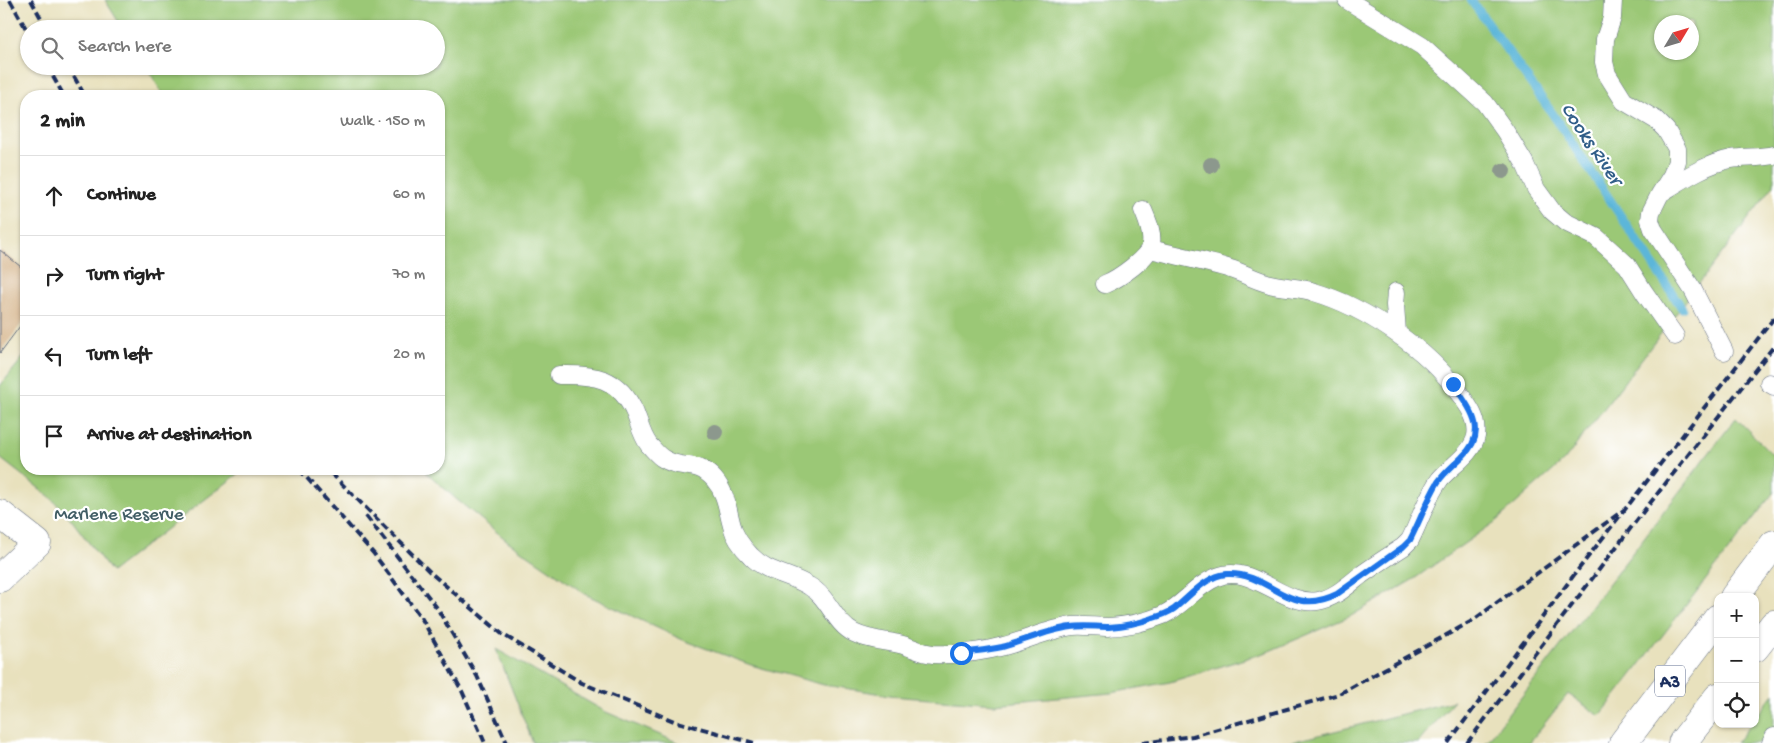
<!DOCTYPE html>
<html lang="en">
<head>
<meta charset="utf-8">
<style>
	:root { --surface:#fff; --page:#f6f6f6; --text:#222; --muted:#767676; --line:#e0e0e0 }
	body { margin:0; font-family:"Gochi Hand",sans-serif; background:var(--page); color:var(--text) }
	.controls { position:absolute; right:15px; bottom:15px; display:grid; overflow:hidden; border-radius:10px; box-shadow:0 1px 4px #0004 }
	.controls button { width:45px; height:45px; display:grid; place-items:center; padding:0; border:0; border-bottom:1px solid var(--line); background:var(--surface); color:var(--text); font:25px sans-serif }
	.compass { position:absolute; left:1654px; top:15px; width:45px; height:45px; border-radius:50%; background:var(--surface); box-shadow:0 1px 4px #0004; rotate:52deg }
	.stop { position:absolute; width:15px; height:15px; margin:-11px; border:4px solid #1a73e8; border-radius:50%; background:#fff }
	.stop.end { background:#1a73e8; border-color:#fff; box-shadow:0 1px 5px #0008 }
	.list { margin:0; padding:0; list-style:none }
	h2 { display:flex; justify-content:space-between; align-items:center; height:65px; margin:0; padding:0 20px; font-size:21px }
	h2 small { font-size:16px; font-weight:400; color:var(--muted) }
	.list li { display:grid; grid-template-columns:32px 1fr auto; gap:15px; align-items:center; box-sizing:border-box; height:80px; padding:0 20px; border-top:1px solid var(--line) }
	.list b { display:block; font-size:19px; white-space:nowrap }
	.list em { font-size:16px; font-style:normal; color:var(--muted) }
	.icon { flex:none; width:28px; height:28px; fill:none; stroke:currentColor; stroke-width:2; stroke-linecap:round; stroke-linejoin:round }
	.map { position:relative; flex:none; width:1774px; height:743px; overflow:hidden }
	.search { position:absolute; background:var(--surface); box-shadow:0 1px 4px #0004; left:20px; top:20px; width:425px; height:55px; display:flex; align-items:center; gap:12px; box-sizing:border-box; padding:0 18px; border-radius:28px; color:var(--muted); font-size:19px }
	.panel { position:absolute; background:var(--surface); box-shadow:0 1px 4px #0004; left:20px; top:90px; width:425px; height:385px; border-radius:20px }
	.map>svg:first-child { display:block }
</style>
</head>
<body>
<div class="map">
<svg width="1774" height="743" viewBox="0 0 1774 743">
	<rect width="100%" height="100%" fill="#fff"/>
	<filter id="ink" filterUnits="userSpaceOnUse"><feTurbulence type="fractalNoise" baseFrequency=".02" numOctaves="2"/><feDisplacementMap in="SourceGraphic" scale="10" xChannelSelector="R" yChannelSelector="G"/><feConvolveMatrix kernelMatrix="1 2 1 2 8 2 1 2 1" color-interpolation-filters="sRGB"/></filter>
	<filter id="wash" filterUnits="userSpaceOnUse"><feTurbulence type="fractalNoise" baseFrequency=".0096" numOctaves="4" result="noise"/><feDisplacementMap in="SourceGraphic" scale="20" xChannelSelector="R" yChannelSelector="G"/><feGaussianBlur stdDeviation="1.12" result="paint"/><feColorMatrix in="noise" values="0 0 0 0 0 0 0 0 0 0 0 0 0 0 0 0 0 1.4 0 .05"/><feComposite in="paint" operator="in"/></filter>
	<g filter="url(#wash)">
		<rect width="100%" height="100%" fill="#e8e1bd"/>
		<g fill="#9bc876" stroke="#5b7c6a" fill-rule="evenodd">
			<path d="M105 0H1774V185L1564 461 1495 522 1414 579 1351 616 1267 652 1170 682 1111 693 994 704 903 697 824 685 751 665 683 640 587 595 509 542 456 499 423 469H439V96H164L146 66H436V29H123ZM1662 22H1692V52H1662Z"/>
			<path d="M26 354V469H233L238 474 111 572 70 518 49 496 0 458V386Z"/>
			<path d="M1736 418 1774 456V492L1600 716 1568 694 1529 743H1486Z"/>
			<path d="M496 649 606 712 679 743H533Z"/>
			<path d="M1774 694V743H1736L1751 724H1755V718Z"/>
			<path d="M1454 701 1418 743H1287Z"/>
		</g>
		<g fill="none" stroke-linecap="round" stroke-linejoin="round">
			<path stroke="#5bb6d9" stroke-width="9" d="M1471 0 1552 113 1682 308"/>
		</g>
		<g id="blocks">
			<path fill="#d6b68d" d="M0 250 26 271V318L0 353Z"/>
		</g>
	</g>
	<g filter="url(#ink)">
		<use href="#blocks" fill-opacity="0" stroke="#636d7f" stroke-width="1"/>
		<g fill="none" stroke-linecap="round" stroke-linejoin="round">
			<defs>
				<g id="lane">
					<path d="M1347 0 1422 46 1485 103 1505 131 1524 162 1536 189 1552 211 1565 222 1596 237 1627 265 1644 292 1675 336"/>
					<path d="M1613 0 1612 18 1605 39 1604 62 1607 74 1624 101 1656 120 1666 130 1677 149V161L1672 175 1660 194 1651 212 1650 220 1653 229 1693 290 1724 351"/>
					<path d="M1664 191C1685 178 1706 164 1731 159 1745 157 1760 158 1774 155"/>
					<path d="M1105 284C1118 279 1150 257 1151 244 1153 232 1147 220 1143 210"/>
					<path d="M1396 292 1395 305 1397 333"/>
					<path d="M559 375C594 374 619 377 635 413 639 423 642 436 649 445 654 450 658 456 664 459 683 471 696 459 714 479 727 494 727 509 732 526 735 538 742 547 751 556 767 573 790 574 809 586 829 597 834 623 854 633 868 640 884 641 899 644 910 646 921 653 933 654 956 655 982 652 1004 646 1027 640 1049 629 1073 626 1084 625 1096 627 1108 627 1127 626 1146 622 1163 615 1183 606 1196 585 1217 577 1251 562 1283 607 1318 601 1335 598 1348 585 1361 575 1375 565 1389 556 1403 547L1410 540C1420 521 1427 496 1440 479 1451 466 1472 454 1476 436 1479 419 1468 405 1458 392 1428 349 1365 307 1314 292 1300 287 1284 288 1270 284 1254 280 1240 271 1224 267 1200 260 1175 255 1150 249"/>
					<path d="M1769 383 1774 386"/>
					<path d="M1771 743 1774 737"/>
				</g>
				<path id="street" d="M0 514 37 543 0 578"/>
				<g id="highway">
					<path d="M1734 597 1774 544"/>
					<path d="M1755 648 1774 624"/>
					<path d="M1623 743 1718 618"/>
					<path d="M1682 743 1718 697"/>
				</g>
			</defs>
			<use href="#lane" stroke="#636d7f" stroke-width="19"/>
			<use href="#street" stroke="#636d7f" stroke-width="29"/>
			<use href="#highway" stroke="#636d7f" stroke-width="29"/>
			<use href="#lane" stroke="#fff" stroke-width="18"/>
			<use href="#street" stroke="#fff" stroke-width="28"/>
			<use href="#highway" stroke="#fff" stroke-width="28"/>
			<g stroke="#1b2f5e" stroke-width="4" stroke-dasharray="8 4" stroke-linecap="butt">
				<path d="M10 0 29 34"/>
				<path d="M31 0 47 29"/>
				<path d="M47 66 64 96"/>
				<path d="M68 66 85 96"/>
				<path d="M299 469 374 554 422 619 462 691 485 743"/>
				<path d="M331 473 432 574 502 634 582 683 674 721 754 743"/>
				<path d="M366 516 437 608 477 676 507 743"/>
				<path d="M1142 743 1193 736 1339 694 1472 621 1625 509"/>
				<path d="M1448 743 1577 571 1774 318"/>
				<path d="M1467 743 1643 512 1774 346"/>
			</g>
		</g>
		<g fill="#8c988d">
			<circle cx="1211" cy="165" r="8"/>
			<circle cx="1503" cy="171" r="8"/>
			<circle cx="715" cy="432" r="8"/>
		</g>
	</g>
	<g fill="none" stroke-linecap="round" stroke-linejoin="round" filter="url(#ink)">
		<path stroke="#1a73e8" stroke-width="6" d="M961 653C975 651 989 650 1002 647 1025 641 1047 630 1071 627 1084 625 1096 627 1109 627 1124 626 1139 623 1153 618 1160 616 1168 613 1174 609 1189 597 1207 575 1227 574 1272 572 1287 619 1337 594L1403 547 1410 540C1420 521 1427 500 1438 482 1445 472 1454 465 1462 457 1490 431 1470 409 1453 384"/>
	</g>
	<g text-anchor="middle" stroke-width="4.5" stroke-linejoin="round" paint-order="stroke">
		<rect fill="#fff" stroke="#5f6d8e" stroke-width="1" x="1655" y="665.5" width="30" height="31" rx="4"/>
		<g font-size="18" font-weight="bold" fill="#1b2f5e">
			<text x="1670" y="687">A3</text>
		</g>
		<g font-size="19" fill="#415d65" stroke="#fff">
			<text x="119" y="519">Marlene Reserve</text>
		</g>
		<g font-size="20" font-style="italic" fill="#315e89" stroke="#fff">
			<text transform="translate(1593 143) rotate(56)" y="7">Cooks River</text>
		</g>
	</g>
</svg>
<div class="controls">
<button>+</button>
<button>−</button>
<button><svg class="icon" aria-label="locate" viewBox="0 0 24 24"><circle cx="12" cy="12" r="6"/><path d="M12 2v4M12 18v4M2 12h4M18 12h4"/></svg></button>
</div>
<svg class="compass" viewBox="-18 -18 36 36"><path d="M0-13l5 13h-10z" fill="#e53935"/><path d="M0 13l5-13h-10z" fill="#767676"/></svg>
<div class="stop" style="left:961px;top:653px"></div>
<div class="stop end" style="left:1453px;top:384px"></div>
<div class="search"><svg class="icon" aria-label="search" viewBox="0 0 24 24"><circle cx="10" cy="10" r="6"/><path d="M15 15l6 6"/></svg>Search here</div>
<section class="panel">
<h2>2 min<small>Walk · 150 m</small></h2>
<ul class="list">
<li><svg class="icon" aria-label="ahead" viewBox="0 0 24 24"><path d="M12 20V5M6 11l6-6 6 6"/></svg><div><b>Continue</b></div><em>60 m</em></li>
<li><svg class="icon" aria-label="right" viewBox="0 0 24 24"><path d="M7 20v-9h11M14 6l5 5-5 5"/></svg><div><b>Turn right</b></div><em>70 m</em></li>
<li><svg class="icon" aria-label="left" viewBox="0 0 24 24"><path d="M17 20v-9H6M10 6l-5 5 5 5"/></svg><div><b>Turn left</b></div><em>20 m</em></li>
<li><svg class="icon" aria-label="arrive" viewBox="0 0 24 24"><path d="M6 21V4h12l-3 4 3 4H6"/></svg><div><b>Arrive at destination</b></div></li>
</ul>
</section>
</div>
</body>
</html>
